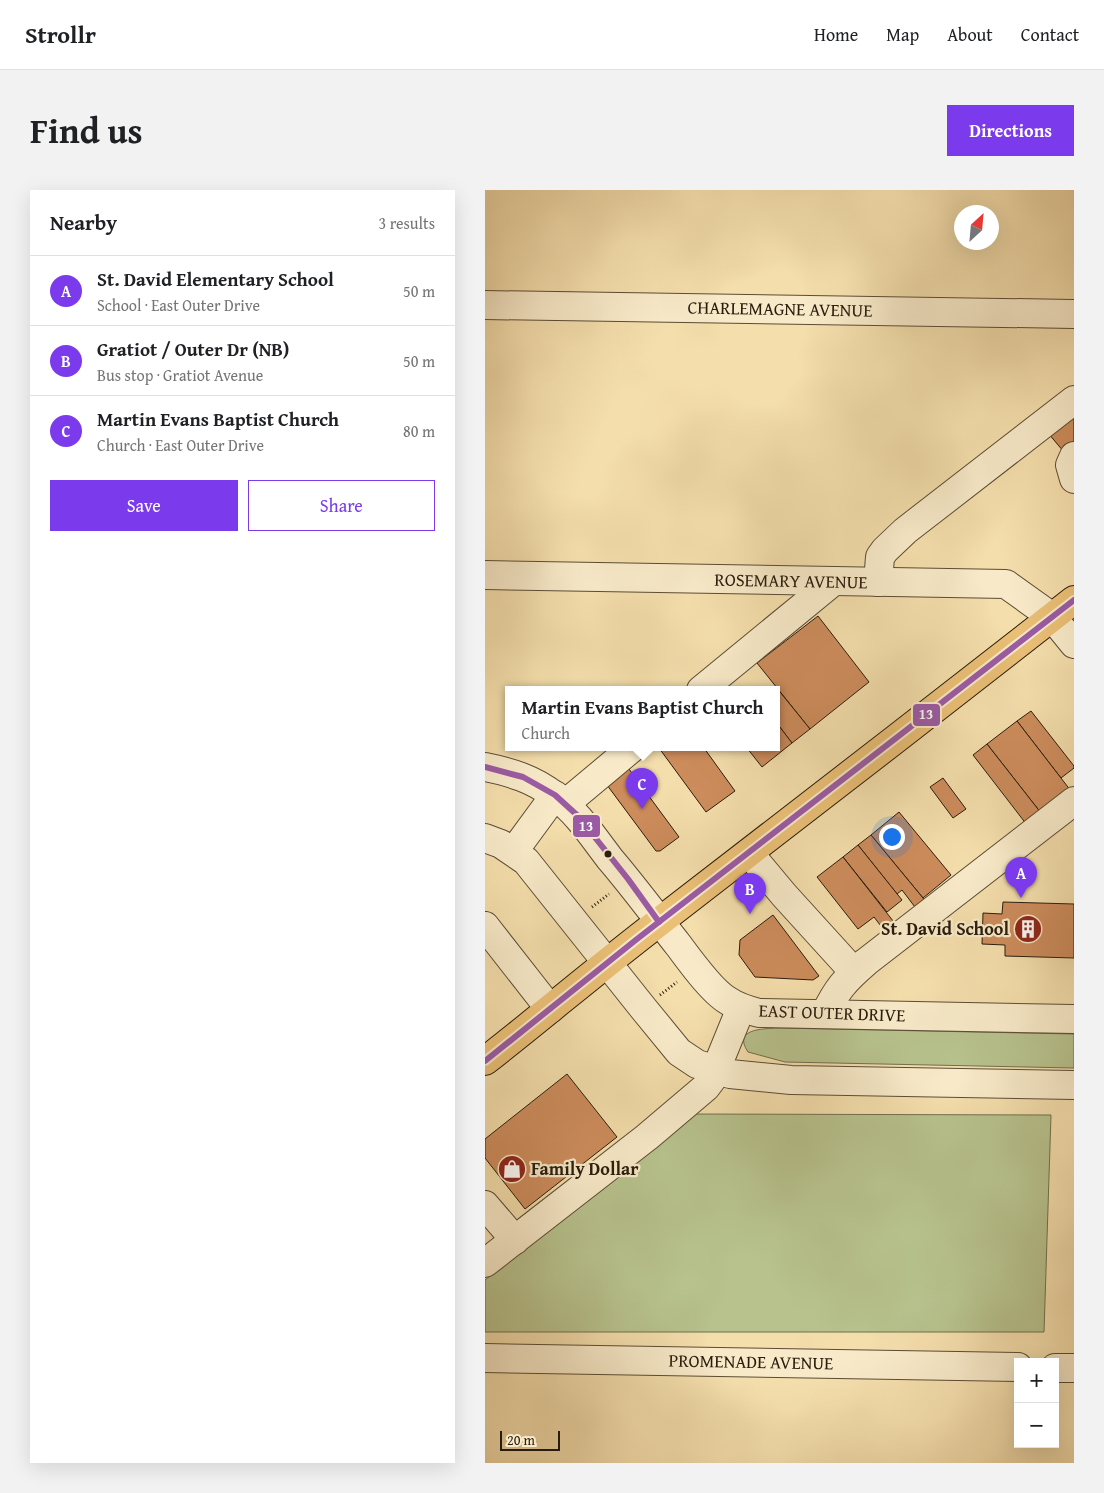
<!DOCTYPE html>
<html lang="en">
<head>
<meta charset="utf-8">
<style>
	:root { --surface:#fff; --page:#f2f2f2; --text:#202124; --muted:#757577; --line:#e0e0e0; --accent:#7c3aed }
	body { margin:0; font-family:"Gentium Book Plus",serif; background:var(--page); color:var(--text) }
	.controls { position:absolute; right:15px; bottom:15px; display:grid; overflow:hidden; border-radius:0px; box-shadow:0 5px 20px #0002 }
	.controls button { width:45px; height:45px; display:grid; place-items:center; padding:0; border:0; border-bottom:1px solid var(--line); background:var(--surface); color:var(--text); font:25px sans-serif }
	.compass { position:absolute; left:469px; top:15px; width:45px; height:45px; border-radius:50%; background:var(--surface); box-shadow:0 5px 20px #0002; rotate:26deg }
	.scale { position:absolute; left:15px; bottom:12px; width:60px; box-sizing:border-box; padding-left:5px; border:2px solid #281c0d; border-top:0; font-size:14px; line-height:18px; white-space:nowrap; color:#281c0d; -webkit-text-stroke:4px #f8eac9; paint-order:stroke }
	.you { position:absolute; left:406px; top:646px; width:18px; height:18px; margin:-12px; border:4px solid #fff; border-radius:50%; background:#1a73e8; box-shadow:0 0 0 8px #1a73e833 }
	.badge { display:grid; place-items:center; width:32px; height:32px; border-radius:50%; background:var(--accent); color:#fff; font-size:16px; font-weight:700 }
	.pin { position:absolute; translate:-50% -41px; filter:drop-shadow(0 1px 2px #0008) }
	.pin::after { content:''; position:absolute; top:26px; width:18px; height:15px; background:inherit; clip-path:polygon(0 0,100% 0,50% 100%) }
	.popup { position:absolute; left:20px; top:496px; width:275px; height:65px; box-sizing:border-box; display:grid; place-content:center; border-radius:0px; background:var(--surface); filter:drop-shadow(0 1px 4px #0005); font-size:16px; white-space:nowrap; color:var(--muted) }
	.popup b { font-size:19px; color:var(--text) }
	.popup::after { content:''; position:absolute; left:50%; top:100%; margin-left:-10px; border:10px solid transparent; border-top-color:var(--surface) }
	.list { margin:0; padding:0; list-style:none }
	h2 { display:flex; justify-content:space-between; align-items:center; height:65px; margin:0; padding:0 20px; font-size:21px }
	h2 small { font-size:16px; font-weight:400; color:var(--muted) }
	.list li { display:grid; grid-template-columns:32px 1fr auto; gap:15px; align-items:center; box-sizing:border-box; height:70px; padding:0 20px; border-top:1px solid var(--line) }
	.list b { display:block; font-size:19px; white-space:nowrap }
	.list p { margin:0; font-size:16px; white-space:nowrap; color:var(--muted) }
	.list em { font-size:16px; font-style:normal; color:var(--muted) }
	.actions { display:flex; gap:10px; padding:15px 20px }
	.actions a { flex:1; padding:11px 0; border:1px solid var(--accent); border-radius:0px; text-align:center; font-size:18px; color:var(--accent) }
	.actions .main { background:var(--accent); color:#fff }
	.map { position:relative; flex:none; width:589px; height:1273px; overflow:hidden; border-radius:0px }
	header { display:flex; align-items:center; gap:30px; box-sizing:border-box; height:70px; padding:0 25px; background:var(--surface); border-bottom:1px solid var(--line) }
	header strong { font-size:24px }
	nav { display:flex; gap:28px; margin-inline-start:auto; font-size:18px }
	.intro { display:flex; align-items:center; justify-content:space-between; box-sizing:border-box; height:120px; padding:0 30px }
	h1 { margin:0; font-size:35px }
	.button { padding:12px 22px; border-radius:0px; background:var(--accent); color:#fff; font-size:18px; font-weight:700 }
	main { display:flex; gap:30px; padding:0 30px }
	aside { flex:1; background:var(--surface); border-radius:0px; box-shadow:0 5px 20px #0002 }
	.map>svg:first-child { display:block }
</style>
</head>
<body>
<header>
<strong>Strollr</strong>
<nav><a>Home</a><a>Map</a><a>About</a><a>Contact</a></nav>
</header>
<div class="intro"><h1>Find us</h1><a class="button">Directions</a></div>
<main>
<aside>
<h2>Nearby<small>3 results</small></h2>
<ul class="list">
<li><span class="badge">A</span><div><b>St. David Elementary School</b><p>School · East Outer Drive</p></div><em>50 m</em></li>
<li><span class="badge">B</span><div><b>Gratiot / Outer Dr (NB)</b><p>Bus stop · Gratiot Avenue</p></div><em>50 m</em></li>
<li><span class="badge">C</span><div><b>Martin Evans Baptist Church</b><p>Church · East Outer Drive</p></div><em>80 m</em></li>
</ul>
<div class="actions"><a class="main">Save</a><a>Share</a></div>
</aside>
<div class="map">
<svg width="589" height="1273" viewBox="0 0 589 1273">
	<rect width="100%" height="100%" fill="#f4deac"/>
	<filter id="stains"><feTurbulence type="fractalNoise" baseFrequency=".004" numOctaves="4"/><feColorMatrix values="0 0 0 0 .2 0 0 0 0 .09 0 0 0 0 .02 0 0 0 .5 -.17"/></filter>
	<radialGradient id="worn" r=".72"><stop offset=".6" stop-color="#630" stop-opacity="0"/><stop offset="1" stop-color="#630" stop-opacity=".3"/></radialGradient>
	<g fill="#b7c28d" stroke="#706f4d">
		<path d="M293 838 589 844V878L300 872 263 862C247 838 279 839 293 838Z"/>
		<path d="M207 924 566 925 559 1142H0V1090Z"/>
	</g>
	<g fill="#cd8c5c" stroke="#281c0d">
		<path d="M589 221V254L579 262 563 243Z"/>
		<path d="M333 426 384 492 325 539 272 473Z"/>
		<path d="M295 502 325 539 307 553 291 532V505Z"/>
		<path d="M546 521 589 576V578L576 588 532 531Z"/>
		<path d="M532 531 586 601 556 623 502 554Z"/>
		<path d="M291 532 307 553 277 577 262 558H291Z"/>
		<path d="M502 554 556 623 542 635 488 565Z"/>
		<path d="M174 558H219L250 601 221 622Z"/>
		<path d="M141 575 194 647 175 661H171L119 591Z"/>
		<path d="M458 588 481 619 468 628 445 597Z"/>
		<path d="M414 622 466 685 438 708 386 645Z"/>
		<path d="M386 645 438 708 441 714 433 721 417 700 412 704 373 655Z"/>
		<path d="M373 655 417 710 402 722 358 667Z"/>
		<path d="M358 667 412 736 402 744 389 727 373 739 332 687Z"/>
		<path d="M518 712 589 714V768L520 766V755L497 754 498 723 517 724Z"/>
		<path d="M288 725 334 786 328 790 270 787 254 765 255 750Z"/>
		<path d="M82 884 132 947 40 1019 0 968V949Z"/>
	</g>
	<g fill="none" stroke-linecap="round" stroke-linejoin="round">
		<defs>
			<g id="minor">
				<path d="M0 115 589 124"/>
				<path d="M589 266 585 275 589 289"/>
				<path d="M0 385 521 394 567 427 589 454"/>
				<path d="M393 392 395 367 400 360 420 341 589 210"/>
				<path d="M216 500 349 391"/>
				<path d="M0 577C25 582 49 589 70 606 93 623 108 647 125 669 149 697 171 727 194 756 205 771 227 801 242 810 252 817 262 820 274 823L589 829"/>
				<path d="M80 614 147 558"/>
				<path d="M0 648 16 654 41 671 158 818 194 862 212 874 245 884 306 890 589 895"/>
				<path d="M29 661 70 605"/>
				<path d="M264 663 299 705 369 782"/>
				<path d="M0 736 65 819"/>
				<path d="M340 824C352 799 360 790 381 772L589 611"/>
				<path d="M0 1015 30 1050"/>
				<path d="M0 1073 162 947 221 897 227 889 256 818"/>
				<path d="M0 1168 533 1177"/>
				<path d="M570 1178H589"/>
			</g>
			<path id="major" d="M0 871C59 825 115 777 174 732 313 625 451 518 589 410"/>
		</defs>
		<use href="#minor" stroke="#5b4c35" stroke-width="30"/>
		<use href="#major" stroke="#281c0d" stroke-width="30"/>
		<g stroke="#281c0d" stroke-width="3" stroke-dasharray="1 2.5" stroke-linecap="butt">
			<path d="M107 717 124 704"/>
			<path d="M175 805 192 792"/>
		</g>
		<use href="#minor" stroke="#f8eac9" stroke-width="28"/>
		<use href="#major" stroke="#eabf76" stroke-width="28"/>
		<defs>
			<g id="bus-1">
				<path d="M0 577 38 587 70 605 93 626 143 689 174 732"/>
				<path d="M0 871 152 749 589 410"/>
			</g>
		</defs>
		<use href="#bus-1" stroke="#f8eac9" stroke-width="10"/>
		<use href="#bus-1" stroke="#9b5ba5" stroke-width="6"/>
	</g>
	<defs>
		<symbol id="building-disc" viewBox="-11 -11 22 22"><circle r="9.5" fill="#8f2418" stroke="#f8eac9"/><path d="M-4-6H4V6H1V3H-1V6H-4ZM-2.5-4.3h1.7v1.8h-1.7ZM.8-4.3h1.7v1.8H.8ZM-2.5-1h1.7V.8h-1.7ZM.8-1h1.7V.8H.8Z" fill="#fff"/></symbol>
		<symbol id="shop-disc" viewBox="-11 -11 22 22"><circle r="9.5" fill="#8f2418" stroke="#f8eac9"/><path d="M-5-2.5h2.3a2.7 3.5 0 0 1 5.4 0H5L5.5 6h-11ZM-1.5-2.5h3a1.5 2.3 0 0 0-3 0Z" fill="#fff"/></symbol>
	</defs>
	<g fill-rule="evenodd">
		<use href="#building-disc" x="527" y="723" width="32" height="32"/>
		<use href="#shop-disc" x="11" y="963" width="32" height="32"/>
	</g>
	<circle fill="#281c0d" stroke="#f8eac9" stroke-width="2" cx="123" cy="664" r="4.5"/>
	<g text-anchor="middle" stroke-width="4.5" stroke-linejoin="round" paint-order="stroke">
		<g font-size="18" fill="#281c0d" stroke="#f8eac9">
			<text transform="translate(295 119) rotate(1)" y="6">CHARLEMAGNE AVENUE</text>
			<text transform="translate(306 391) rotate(1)" y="6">ROSEMARY AVENUE</text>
			<text transform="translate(347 823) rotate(2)" y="6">EAST OUTER DRIVE</text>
			<text transform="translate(266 1172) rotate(1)" y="6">PROMENADE AVENUE</text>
		</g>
		<g font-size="18" font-weight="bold" fill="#281c0d" stroke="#f8eac9" text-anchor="end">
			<text x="524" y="745">St. David School</text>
			<text x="46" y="985" text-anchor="start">Family Dollar</text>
		</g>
	</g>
	<g stroke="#f8eac9" stroke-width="2">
		<rect x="427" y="513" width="29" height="24" rx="5" fill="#9b5ba5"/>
		<rect x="87" y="624" width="29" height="24" rx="5" fill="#9b5ba5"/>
	</g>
	<g font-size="14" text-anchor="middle" font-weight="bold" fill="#fff">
		<text x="441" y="529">13</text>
		<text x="101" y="641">13</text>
	</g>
	<rect width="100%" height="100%" filter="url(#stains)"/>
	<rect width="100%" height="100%" fill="url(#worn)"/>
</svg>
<div class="controls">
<button>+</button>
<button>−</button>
</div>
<svg class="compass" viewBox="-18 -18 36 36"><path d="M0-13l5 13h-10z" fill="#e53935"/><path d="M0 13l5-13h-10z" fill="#757577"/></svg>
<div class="scale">20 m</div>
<div class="you"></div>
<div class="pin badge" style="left:536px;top:708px">A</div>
<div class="pin badge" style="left:265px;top:724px">B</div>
<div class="pin badge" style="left:157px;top:619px">C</div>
<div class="popup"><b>Martin Evans Baptist Church</b>Church</div>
</div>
</main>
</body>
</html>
